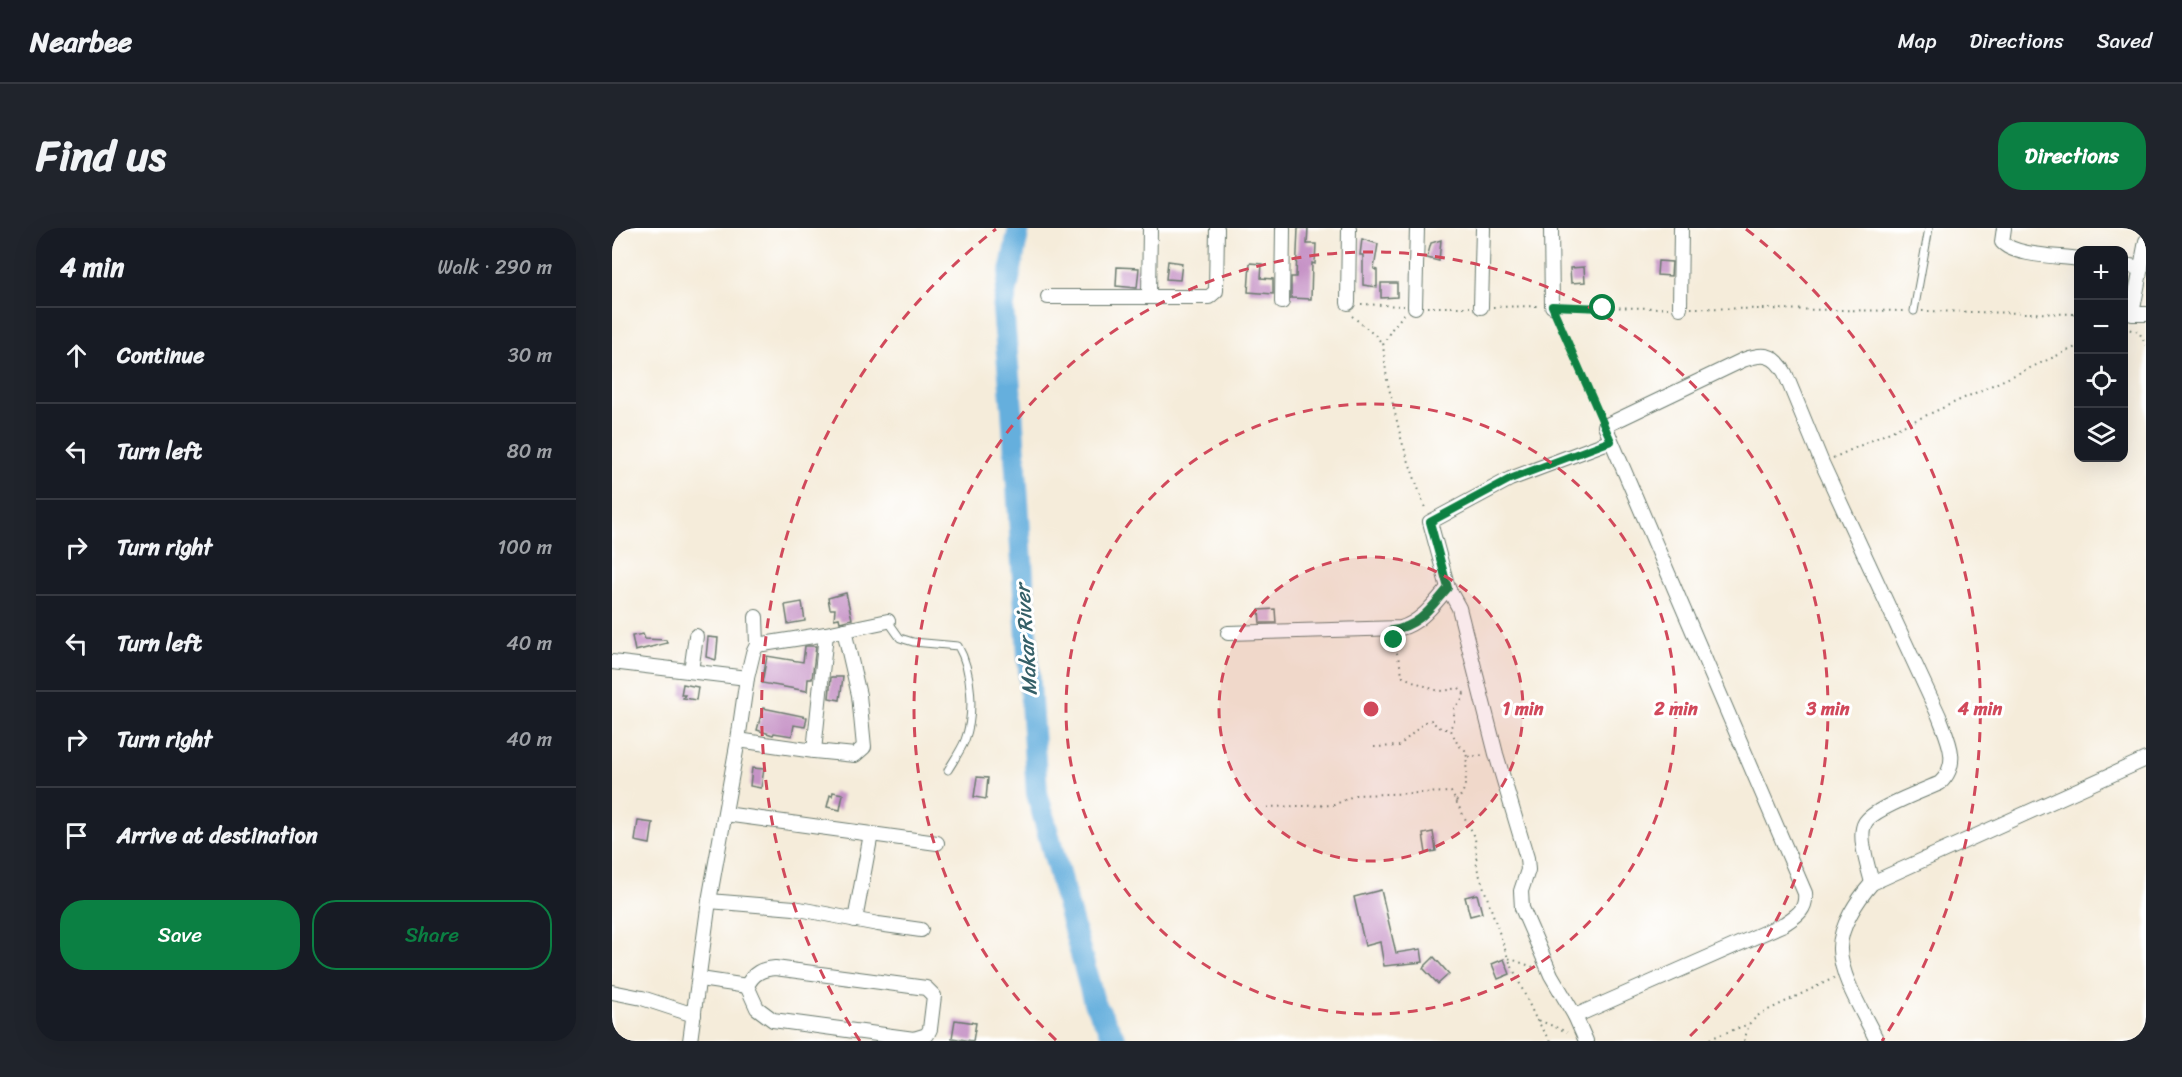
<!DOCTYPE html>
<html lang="en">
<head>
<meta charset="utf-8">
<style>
	:root { --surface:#171b24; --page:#20242c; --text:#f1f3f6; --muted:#9ea1a6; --line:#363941; --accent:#0b8043 }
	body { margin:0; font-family:Sriracha,sans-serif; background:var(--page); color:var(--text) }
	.controls { position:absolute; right:18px; top:18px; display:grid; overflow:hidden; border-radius:12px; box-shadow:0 6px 24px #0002 }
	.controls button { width:54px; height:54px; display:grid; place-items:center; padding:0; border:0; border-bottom:2px solid var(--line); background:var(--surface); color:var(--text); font:30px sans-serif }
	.stop { position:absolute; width:18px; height:18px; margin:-14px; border:4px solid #0b8043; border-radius:50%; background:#fff }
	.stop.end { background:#0b8043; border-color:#fff; box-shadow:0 2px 6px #0008 }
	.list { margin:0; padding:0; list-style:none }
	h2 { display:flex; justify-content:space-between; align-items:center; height:78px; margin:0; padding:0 24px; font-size:26px }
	h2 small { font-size:20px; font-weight:400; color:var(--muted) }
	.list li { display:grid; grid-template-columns:39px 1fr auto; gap:18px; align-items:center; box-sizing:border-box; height:96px; padding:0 24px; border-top:2px solid var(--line) }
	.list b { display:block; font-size:22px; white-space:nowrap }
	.list em { font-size:20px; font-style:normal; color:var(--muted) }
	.actions { display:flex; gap:12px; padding:18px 24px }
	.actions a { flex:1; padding:14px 0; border:2px solid var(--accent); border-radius:24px; text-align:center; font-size:21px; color:var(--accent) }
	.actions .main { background:var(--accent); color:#fff }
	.icon { flex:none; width:33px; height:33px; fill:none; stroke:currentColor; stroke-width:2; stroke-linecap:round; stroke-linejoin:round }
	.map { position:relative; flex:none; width:1534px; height:813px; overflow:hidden; border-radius:24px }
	header { display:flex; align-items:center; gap:36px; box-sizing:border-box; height:84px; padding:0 30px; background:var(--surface); border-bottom:2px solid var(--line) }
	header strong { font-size:28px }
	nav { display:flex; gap:33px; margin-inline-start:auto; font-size:21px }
	.intro { display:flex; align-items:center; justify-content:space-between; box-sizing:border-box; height:144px; padding:0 36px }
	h1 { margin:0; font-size:42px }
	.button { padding:15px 27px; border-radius:24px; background:var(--accent); color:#fff; font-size:21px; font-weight:700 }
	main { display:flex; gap:36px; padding:0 36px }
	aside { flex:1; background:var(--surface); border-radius:24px; box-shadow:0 6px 24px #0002 }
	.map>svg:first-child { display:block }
</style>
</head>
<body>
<header>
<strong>Nearbee</strong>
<nav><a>Map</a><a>Directions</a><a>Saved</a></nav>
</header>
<div class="intro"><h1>Find us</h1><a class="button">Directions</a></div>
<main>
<aside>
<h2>4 min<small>Walk · 290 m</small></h2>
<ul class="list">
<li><svg class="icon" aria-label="ahead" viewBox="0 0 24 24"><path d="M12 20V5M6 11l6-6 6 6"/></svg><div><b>Continue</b></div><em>30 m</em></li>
<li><svg class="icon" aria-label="left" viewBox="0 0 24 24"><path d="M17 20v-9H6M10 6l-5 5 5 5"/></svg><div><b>Turn left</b></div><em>80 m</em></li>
<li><svg class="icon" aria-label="right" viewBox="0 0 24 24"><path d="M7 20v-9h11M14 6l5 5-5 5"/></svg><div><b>Turn right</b></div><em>100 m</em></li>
<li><svg class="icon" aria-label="left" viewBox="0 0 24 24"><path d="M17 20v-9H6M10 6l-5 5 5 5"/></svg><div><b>Turn left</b></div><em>40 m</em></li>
<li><svg class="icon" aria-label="right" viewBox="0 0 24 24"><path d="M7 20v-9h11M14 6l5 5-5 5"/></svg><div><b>Turn right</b></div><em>40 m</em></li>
<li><svg class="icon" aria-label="arrive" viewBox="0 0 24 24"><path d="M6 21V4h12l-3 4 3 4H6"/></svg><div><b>Arrive at destination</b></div></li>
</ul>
<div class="actions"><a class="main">Save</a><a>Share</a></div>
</aside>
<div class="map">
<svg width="1534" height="813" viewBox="0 0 1534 813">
	<rect width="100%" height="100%" fill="#fff"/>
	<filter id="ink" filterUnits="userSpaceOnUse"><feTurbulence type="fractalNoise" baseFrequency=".0167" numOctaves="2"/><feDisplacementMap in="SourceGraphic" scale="12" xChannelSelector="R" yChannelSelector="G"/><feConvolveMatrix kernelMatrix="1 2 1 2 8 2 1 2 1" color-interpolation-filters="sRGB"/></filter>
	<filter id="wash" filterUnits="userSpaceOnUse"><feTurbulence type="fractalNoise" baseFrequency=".008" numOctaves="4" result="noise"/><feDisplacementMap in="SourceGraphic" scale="24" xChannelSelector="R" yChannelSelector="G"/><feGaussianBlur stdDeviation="1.35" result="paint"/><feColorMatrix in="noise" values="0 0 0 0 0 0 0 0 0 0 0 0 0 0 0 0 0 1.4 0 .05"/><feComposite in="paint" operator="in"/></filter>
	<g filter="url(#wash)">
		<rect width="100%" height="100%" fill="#f5ecda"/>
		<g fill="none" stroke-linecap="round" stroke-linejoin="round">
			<path stroke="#65afdd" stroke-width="22" d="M407 0 391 81 400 181 425 565 482 774 504 813"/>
		</g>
		<g id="blocks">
			<g fill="#c693c6">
				<path d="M686 0H696L695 16H704L703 36 700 35 699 71 679 70V49H684Z"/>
				<path d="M750 11 766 16 762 41 765 42V59L751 57V27H748Z"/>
				<path d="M829 12 827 33 815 30 819 15Z"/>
				<path d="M556 33 570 35 568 52 554 51Z"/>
				<path d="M1046 33 1060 34 1059 48 1045 47Z"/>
				<path d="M638 35 650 36 649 50 661 51V66L636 64Z"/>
				<path d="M505 39 527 40 525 60 504 58Z"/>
				<path d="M972 39 973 54 959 55 958 40Z"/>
				<path d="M769 55H785V69L769 70Z"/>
				<path d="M234 365 240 391 228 394 227 390 222 391 223 381H218L216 370Z"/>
				<path d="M190 374 193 393 176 396 173 377Z"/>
				<path d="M663 381 664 395H648L647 382Z"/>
				<path d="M31 406 33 411 54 412 55 415 23 423 20 408Z"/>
				<path d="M96 409 106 410 104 432 94 429Z"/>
				<path d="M193 418H204L200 451H196L195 463 150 455 155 428 191 434Z"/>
				<path d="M219 449H231L228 472 217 470Z"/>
				<path d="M71 456 86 459 84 472 71 470 73 467H69Z"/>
				<path d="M151 480 195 489 193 499 182 497 180 508 162 505 161 507 145 502Z"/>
				<path d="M140 540 152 541 149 560 138 558Z"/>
				<path d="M365 549 376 550 374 571 362 569Z"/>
				<path d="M221 564 231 566 228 582 215 579 218 567 220 568Z"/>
				<path d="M26 593 41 595 38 616 23 613Z"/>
				<path d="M821 604 824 623 814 625 811 606Z"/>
				<path d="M769 662 784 725 809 721 811 734 772 738 768 714 753 718 742 669Z"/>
				<path d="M865 666 870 685 858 688 853 669Z"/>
				<path d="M822 729 837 746 826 756 811 740Z"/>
				<path d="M892 731 898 746 886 751 880 736Z"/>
				<path d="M343 792 364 795 361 813 340 810Z"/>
			</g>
		</g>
	</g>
	<g filter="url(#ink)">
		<use href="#blocks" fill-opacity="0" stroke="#6a7a6e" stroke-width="1.5"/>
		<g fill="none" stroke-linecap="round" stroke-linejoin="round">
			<defs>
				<g id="lane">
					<path d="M1302 83 1317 0"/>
					<path d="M276 393 288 410 301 414 346 418C360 442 363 486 353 512 349 522 342 532 336 542"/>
				</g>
				<g id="street">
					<path d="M939 0 940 78"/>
					<path d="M1392 0 1390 14C1402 28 1448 28 1466 31"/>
					<path d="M1534 13 1520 86H1534"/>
					<path d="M1512 37 1529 40"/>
					<path d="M436 69H597L604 63 605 0"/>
					<path d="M537 69 538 0"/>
					<path d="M670 74 671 0"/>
					<path d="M736 75 737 0"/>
					<path d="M803 79 805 0"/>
					<path d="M869 79 871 0"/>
					<path d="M1068 80 1069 0"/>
					<path d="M616 405 789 400C810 394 822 375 836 360"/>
					<path d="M145 417 214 406 276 393"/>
					<path d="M0 434 135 450"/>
					<path d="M79 443 84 408"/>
					<path d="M126 512 202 523 214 406"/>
					<path d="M202 523 243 527 252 519 247 467 232 402"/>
					<path d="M113 586 325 615"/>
					<path d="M97 673 182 680 266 696 309 702"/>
					<path d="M243 692 259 606"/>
					<path d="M163 740 314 760 322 768 318 801 315 807 302 811 161 792 145 780 135 758C141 745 150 741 163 740Z"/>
					<path d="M88 751 135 758"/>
					<path d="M0 764 30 770 82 787"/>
					<path d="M963 788 1172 696C1184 688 1195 682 1193 665L993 198 1131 132C1151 125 1162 125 1173 145L1210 235 1327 488C1336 512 1349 535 1328 555 1313 562 1260 581 1253 595 1245 608 1257 641 1260 655"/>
					<path d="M78 813 97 673 126 512 135 450 141 425 145 417 144 389"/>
					<path d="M974 813 963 788 939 747 910 680 909 663 916 642 915 630 884 526 847 380 836 360 818 294 898 251 999 213"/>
					<path d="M1265 813C1253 787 1229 751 1228 722 1227 699 1246 671 1260 655L1534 531"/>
				</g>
			</defs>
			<use href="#lane" stroke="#6a7a6e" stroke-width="9"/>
			<use href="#street" stroke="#6a7a6e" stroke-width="16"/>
			<g stroke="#6a7a6e" stroke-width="2" stroke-dasharray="1.5 4.5" stroke-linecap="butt">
				<path d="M749 76 792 78"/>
				<path d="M815 79H858"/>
				<path d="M881 79 927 78"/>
				<path d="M953 79 1056 80"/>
				<path d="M1079 80 1293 83"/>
				<path d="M1310 83 1466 86"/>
				<path d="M792 86 779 102 771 117 775 152 790 214 814 283"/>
				<path d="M740 88 765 109 771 117"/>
				<path d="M944 89 987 185"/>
				<path d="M1512 100 1527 104 1534 117"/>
				<path d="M1221 230 1466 118"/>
				<path d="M782 413 791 449 823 462 831 463 847 460 852 465 855 464"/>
				<path d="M852 466 849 474 842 479V494L838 500 846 517 853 522 855 529"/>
				<path d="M762 519 787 518 813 494 820 492C823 498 831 503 838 500"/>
				<path d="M844 573C857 562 853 544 855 529L872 527"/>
				<path d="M655 579 722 577 743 567 839 564 863 609 865 640 896 730"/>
				<path d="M921 739 896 730 924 791"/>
				<path d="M939 813 924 791 955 804"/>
				<path d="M1092 813 1137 796"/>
				<path d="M1132 813 1137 796 1148 786 1222 750"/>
			</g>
			<use href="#lane" stroke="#fff" stroke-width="7"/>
			<use href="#street" stroke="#fff" stroke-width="14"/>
		</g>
	</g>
	<g fill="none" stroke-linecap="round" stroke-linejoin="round" filter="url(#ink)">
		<path stroke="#0b8043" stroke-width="8" d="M782 412 780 402C808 398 819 379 836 360L818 294 898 251 999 213 940 78 991 80"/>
	</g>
	<circle cx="759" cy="481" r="152" fill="#d1495b" fill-opacity=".12"/>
	<g fill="none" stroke="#d1495b" stroke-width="3" stroke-dasharray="10 8">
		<circle cx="759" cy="481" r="152"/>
		<circle cx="759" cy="481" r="305"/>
		<path d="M444 812A457 457 0 1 1 1074 812"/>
		<path d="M248 813A609 609 0 0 1 384 1M1134 1A609 609 0 0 1 1270 813"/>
	</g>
	<g text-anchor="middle" stroke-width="6" stroke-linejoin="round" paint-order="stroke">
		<g font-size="21" font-style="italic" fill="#345f67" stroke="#fff">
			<text transform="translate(414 412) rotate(-94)" y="7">Makar River</text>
		</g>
	</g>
	<circle cx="759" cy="481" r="9" fill="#d1495b" stroke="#fff" stroke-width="3"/>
	<g font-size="18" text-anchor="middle" font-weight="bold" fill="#d1495b" stroke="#fff" stroke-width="6" stroke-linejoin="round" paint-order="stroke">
		<text x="911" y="487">1 min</text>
		<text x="1064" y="487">2 min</text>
		<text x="1216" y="487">3 min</text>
		<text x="1368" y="487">4 min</text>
	</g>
</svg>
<div class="controls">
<button>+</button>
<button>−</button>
<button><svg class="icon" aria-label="locate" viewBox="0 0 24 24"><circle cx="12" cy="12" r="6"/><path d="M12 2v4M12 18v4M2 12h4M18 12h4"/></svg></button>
<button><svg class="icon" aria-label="layers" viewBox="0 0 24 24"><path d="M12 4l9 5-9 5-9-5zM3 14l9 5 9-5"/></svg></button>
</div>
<div class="stop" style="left:991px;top:80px"></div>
<div class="stop end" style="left:782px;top:412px"></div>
</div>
</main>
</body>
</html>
